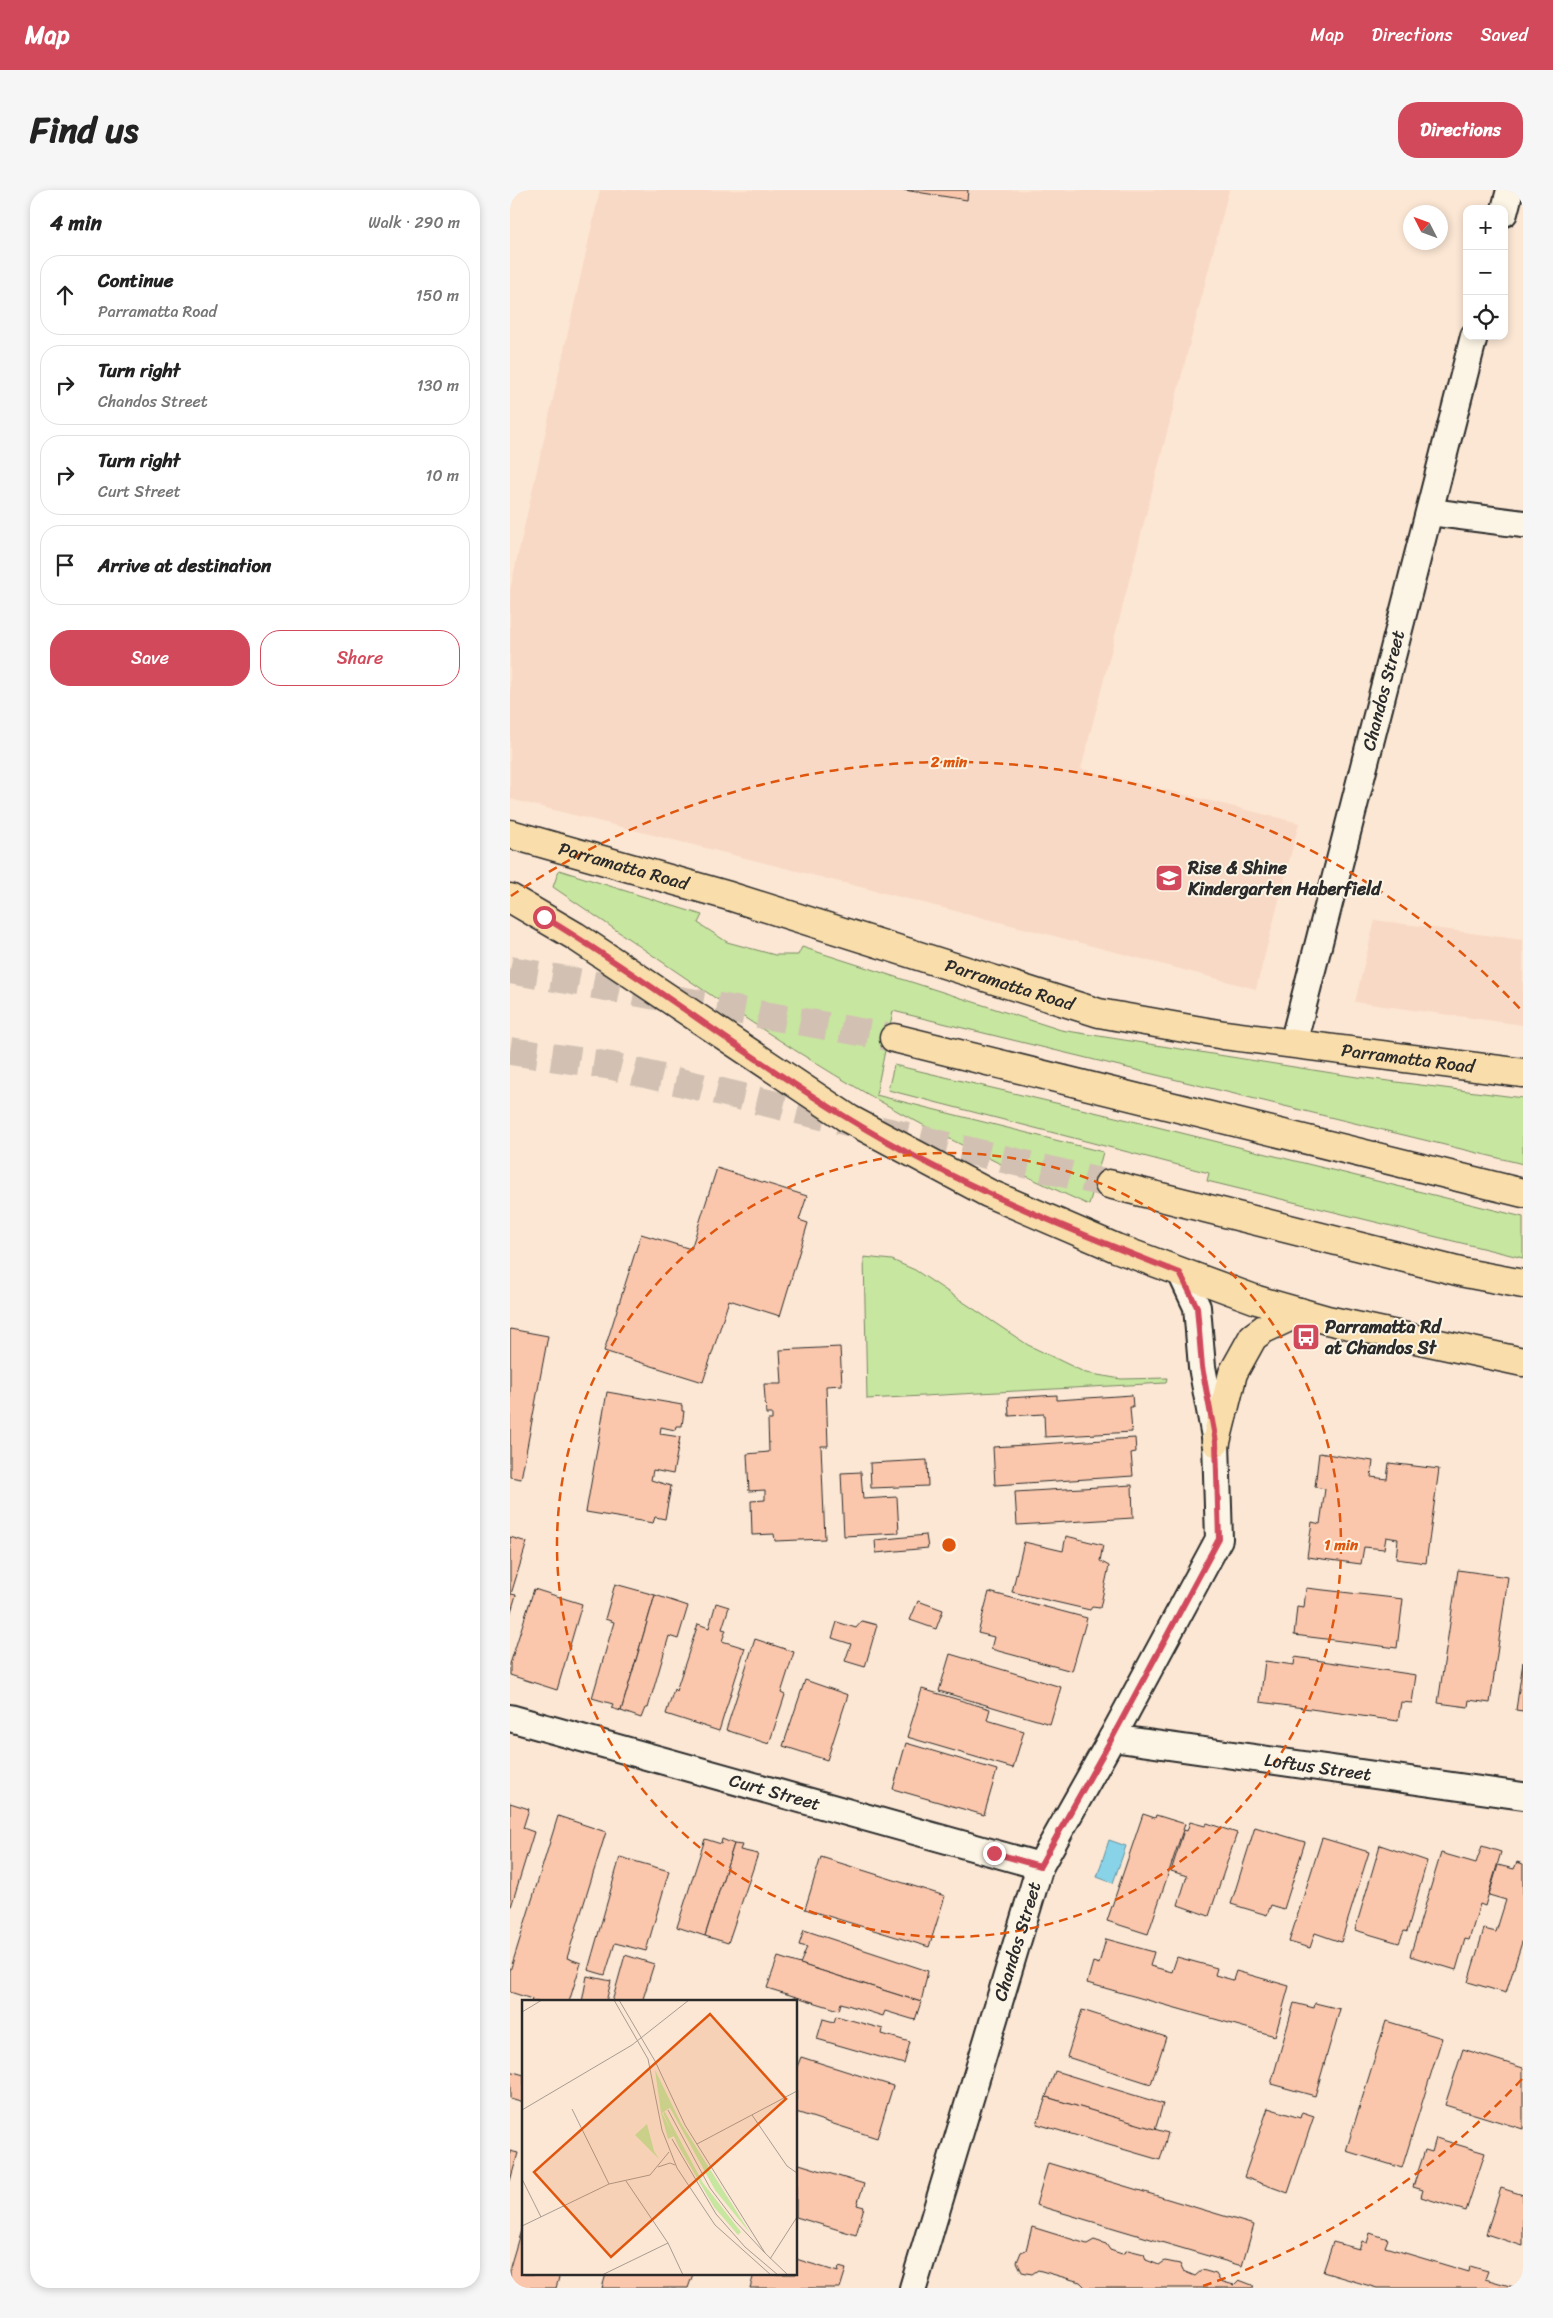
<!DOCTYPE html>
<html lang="en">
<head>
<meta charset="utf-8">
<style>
	:root { --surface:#fff; --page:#f6f6f6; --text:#222; --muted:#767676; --line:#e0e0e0; --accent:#d1495b }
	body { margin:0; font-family:Sriracha,sans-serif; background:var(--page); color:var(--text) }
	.controls { position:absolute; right:15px; top:15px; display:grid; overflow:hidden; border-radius:10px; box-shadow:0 2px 8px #0003 }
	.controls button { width:45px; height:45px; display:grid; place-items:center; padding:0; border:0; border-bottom:1px solid var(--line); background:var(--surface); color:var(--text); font:25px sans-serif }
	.compass { position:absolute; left:893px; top:15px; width:45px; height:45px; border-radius:50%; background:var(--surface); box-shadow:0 2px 8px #0003; rotate:312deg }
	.stop { position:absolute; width:15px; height:15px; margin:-11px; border:4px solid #d1495b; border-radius:50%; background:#fff }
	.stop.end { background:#d1495b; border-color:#fff; box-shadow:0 1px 5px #0008 }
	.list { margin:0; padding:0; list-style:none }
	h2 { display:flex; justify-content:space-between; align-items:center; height:65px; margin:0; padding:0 20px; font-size:21px }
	h2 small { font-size:16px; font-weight:400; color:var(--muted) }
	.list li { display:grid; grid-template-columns:32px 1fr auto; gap:15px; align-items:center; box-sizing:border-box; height:80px; margin:0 10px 10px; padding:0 10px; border:1px solid var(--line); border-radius:20px }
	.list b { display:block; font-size:19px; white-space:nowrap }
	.list p { margin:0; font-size:16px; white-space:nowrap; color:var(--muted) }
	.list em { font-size:16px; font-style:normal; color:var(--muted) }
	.actions { display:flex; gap:10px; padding:15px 20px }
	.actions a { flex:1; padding:11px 0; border:1px solid var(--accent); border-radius:20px; text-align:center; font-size:18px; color:var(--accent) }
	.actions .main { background:var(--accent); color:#fff }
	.icon { flex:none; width:28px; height:28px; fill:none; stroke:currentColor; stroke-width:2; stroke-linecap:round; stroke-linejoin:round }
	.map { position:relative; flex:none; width:1013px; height:2098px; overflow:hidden; border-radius:20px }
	header { display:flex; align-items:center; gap:30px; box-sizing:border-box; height:70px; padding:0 25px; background:var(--accent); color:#fff }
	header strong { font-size:24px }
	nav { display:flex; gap:28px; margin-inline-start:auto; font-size:18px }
	.intro { display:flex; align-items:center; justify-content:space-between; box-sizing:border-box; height:120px; padding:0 30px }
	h1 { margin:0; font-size:35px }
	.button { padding:12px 22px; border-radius:20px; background:var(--accent); color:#fff; font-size:18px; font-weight:700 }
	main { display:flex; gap:30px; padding:0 30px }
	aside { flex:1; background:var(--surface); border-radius:20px; box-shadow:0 2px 8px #0003 }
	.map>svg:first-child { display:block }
</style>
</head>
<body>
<header>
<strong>Map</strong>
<nav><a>Map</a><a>Directions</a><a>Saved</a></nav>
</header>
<div class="intro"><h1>Find us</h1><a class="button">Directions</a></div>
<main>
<aside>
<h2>4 min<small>Walk · 290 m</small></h2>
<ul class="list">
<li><svg class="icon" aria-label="ahead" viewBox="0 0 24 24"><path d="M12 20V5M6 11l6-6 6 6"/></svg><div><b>Continue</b><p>Parramatta Road</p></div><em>150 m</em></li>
<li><svg class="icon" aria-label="right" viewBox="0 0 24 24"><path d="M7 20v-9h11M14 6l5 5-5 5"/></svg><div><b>Turn right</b><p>Chandos Street</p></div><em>130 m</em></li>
<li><svg class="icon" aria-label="right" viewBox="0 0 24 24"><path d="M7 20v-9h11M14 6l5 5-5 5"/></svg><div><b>Turn right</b><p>Curt Street</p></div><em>10 m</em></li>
<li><svg class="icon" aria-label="arrive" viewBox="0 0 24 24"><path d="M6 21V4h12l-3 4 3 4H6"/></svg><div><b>Arrive at destination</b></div></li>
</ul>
<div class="actions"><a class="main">Save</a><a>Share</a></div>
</aside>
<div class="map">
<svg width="1013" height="2098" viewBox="0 0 1013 2098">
	<rect width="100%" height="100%" fill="#fce7d4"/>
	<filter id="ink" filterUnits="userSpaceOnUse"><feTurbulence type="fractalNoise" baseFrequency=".02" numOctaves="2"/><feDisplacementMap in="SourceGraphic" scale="10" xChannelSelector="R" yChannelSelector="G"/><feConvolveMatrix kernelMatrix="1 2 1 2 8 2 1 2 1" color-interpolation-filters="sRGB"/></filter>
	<g filter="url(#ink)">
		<g fill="#f8d9c5">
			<path d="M90 0H719L571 579 789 633 746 799 529 742 0 609V400Z"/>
			<path d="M865 730 1013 750V835L845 812Z"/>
		</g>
		<g fill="#c7e69f" stroke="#798865">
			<path d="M49 680 192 725 188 733 217 752 265 765H288L292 757 551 840 847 887 1013 908V974L383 821 366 905 593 962 579 1015C507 982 435 949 366 909 255 846 148 768 43 697Z"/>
			<path d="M384 875 635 934 1013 1027V1068L697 991 699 983 378 900Z"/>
			<path d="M354 1067 382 1070 405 1080 518 1155 576 1183 611 1189 657 1188 656 1193 357 1209Z"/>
		</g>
		<path fill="#89d3e9" stroke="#63909d" d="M599 1650 616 1656 603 1693 587 1687Z"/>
		<g fill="#fbc7ac" stroke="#2b2b2b">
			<path d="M394 0H458L457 10Z"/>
			<path d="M207 978 297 1006 289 1030 298 1033 270 1126 219 1110 193 1192 94 1161 131 1044 181 1059Z"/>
			<path d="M0 1139 38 1146 11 1289 0 1287Z"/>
			<path d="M330 1157 332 1195 316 1196 318 1256H311L315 1349 265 1351 264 1344 242 1345 241 1311 255 1310V1300L239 1301 237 1264 259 1262 258 1230H262V1224H256L254 1194H272L270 1160Z"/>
			<path d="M97 1202 172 1215V1221H174L172 1236H166L165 1240 151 1237 150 1244 170 1247 163 1284 143 1280 141 1290 161 1296 155 1329 145 1327 143 1333 76 1322Z"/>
			<path d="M547 1205V1210L622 1205 623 1217H620L622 1242 535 1247 534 1224 499 1226 498 1208Z"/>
			<path d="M625 1248 626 1262 621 1263 623 1286 485 1295 483 1257Z"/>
			<path d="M809 1263 863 1271 861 1287 877 1289 879 1273 929 1279 916 1373 886 1369 888 1349 876 1347 874 1359 854 1357 851 1374 797 1367 802 1332 810 1334 815 1299 805 1297Z"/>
			<path d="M417 1270 418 1296 361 1298 360 1273Z"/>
			<path d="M351 1282 353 1309 387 1307 389 1343 334 1346 331 1283Z"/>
			<path d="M622 1295 623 1328 507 1335 505 1302Z"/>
			<path d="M416 1345 418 1358 366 1363 365 1350Z"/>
			<path d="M556 1346 593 1355 590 1371 599 1376 590 1418 582 1417 580 1420 502 1402 514 1352 553 1361Z"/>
			<path d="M0 1347 17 1352 1 1404 6 1405 0 1425Z"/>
			<path d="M948 1380 998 1387 980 1513 959 1510 958 1517 928 1513Z"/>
			<path d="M105 1394 145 1405 111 1521 101 1518 103 1514 82 1508 104 1432 95 1429Z"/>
			<path d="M796 1398 893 1409 887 1458 784 1445 787 1417 794 1418Z"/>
			<path d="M24 1399 72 1414 47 1500 0 1485V1474Z"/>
			<path d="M479 1402 577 1428 562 1481 481 1459 484 1447 468 1443Z"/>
			<path d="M145 1405 178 1416 168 1449 159 1446 138 1518H135L131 1528 111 1521Z"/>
			<path d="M408 1411 433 1420 426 1439 400 1430Z"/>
			<path d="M206 1413 219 1417 212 1439 216 1440 212 1451 235 1458 209 1541 156 1524 164 1499 166 1501 188 1434 199 1438Z"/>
			<path d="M352 1431 367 1435 355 1477 335 1471 341 1454 322 1448 327 1432 346 1438Z"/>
			<path d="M245 1449 284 1462 271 1503 275 1505 259 1554 216 1540Z"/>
			<path d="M440 1464 551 1497 540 1534 429 1501Z"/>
			<path d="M785 1467 906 1485 902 1513 891 1512 888 1531 750 1512 755 1471 784 1475Z"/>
			<path d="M1013 1472V1521L1006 1520Z"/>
			<path d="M295 1490 338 1505 317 1570 273 1556Z"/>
			<path d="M412 1499 480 1519 477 1530 514 1541 503 1578 397 1547Z"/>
			<path d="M396 1553 487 1580 474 1625 383 1599Z"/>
			<path d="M0 1613 19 1619 13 1638 24 1642 0 1720Z"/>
			<path d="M633 1624 645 1628 646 1625 675 1634 638 1744 597 1731Z"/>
			<path d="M48 1626 96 1642 57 1768 71 1773 59 1812H21L22 1809 0 1802V1781Z"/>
			<path d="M680 1632 695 1636 697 1633 727 1643 699 1726 668 1715 677 1686 661 1681 674 1640 677 1641Z"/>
			<path d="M745 1637 795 1652 774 1719 761 1715 757 1725 721 1714Z"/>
			<path d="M812 1648 859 1662 831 1752 805 1743 800 1758 779 1752Z"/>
			<path d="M195 1649 211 1654 212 1649 224 1654 195 1746 167 1737Z"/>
			<path d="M224 1654 232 1655 230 1660 248 1664 218 1753 195 1746Z"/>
			<path d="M870 1655 917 1671 897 1742 894 1741 889 1753 845 1740Z"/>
			<path d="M972 1656 991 1662 975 1716 970 1714 959 1750 955 1749 946 1780 900 1766 931 1663 966 1673Z"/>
			<path d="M110 1667 159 1681 136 1761 105 1753 95 1785 78 1780Z"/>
			<path d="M311 1667 435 1706 419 1757 295 1719Z"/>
			<path d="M1007 1672 1013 1674V1749L996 1803 958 1792 974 1739 986 1742 996 1710 979 1705 988 1675 1004 1679Z"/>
			<path d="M294 1740 418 1781 411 1812 290 1774 297 1757 289 1755Z"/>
			<path d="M596 1749 644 1762 640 1776 662 1782 667 1767 707 1778 705 1785 723 1790 726 1781 779 1796 765 1846 577 1793 583 1772 589 1774Z"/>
			<path d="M115 1765 144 1774 132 1812H102Z"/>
			<path d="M268 1767 411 1812 405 1830 375 1821 373 1826 331 1813 329 1820 257 1798Z"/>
			<path d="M77 1786 101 1791 96 1812H72Z"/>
			<path d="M784 1813 804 1818 805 1813 830 1819 805 1906 761 1894Z"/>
			<path d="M572 1820 656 1847 641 1894 557 1867Z"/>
			<path d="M326 1826 373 1839 372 1844 400 1852 394 1874 307 1849 313 1829 324 1832Z"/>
			<path d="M876 1831 932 1848 892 1978 836 1961Z"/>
			<path d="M953 1859 1013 1878V1939L935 1915Z"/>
			<path d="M291 1867 383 1896 367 1948 286 1922V1879Z"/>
			<path d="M0 1881 14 1885V1913L0 1909Z"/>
			<path d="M545 1881 653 1914 645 1940 536 1907Z"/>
			<path d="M536 1907 658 1943 650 1970 527 1934Z"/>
			<path d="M758 1918 790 1928 792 1922 804 1926 778 2003 734 1987Z"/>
			<path d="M926 1948 975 1963 956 2021 911 2007 913 2000 903 1997 915 1960 922 1962Z"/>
			<path d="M0 1961 8 1963 0 1991Z"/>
			<path d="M286 1973 354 1994 347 2015 354 2017 346 2045 286 2027Z"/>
			<path d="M538 1973 744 2035 732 2076 526 2015Z"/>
			<path d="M991 1998 1013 2005V2056L976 2044Z"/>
			<path d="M14 2030V2084H50L46 2098H0V2077Z"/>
			<path d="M522 2037 577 2054 584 2050 596 2054 600 2060 612 2064 618 2060 634 2064 636 2070 649 2075 655 2071 670 2074 673 2081 685 2086 692 2080 706 2084 710 2091 724 2095 729 2090 742 2095 744 2098H576L570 2092 528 2080 522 2084 512 2082 507 2072 511 2062 516 2060Z"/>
			<path d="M860 2043 878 2049 875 2057 959 2082 960 2076 978 2081 975 2089 1007 2098H867L813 2082 823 2052 849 2059 852 2051 857 2053Z"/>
			<path d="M286 2069 328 2082 329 2077 336 2079 330 2098H240L244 2084H286Z"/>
			<path d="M96 2084H183L178 2098H92Z"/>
		</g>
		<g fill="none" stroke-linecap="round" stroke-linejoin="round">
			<g stroke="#d2c1b2" stroke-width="28" stroke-dasharray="28 14" stroke-linecap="butt">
				<path d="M0 780 384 848"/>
				<path d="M0 861 102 876 599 994"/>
			</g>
			<defs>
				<g id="street">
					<path d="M994 23 1000 0"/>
					<path d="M920 322 1013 334"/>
					<path id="s1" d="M783 854 964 146"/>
					<path id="s2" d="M0 1528 530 1676"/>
					<path id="s3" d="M602 1548 1013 1606"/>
					<path id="s4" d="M403 2098 530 1676 602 1548 709 1349 706 1252 692 1177 687 1117 671 1083"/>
				</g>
				<g id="primary">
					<path id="s5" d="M0 644 219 706 589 823 714 845 1013 883"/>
					<path d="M0 708 65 746 339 929 478 1003 606 1058 747 1110 817 1130 1013 1172"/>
					<path d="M706 1252 723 1183 743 1147 754 1139 790 1122"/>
				</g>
				<g id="highway">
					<path d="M384 848 1013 1003"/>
					<path d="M599 994 955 1083 1013 1094"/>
				</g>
			</defs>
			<use href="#street" stroke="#2b2b2b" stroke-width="30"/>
			<use href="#primary" stroke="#2b2b2b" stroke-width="31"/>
			<use href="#highway" stroke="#2b2b2b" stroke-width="31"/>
			<use href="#street" stroke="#fcf5e5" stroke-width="26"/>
			<use href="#primary" stroke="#f9ddab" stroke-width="28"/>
			<use href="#highway" stroke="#f9ddab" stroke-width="28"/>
		</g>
	</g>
	<g fill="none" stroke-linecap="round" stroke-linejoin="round" filter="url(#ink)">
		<path stroke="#d1495b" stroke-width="6" d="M34 727C139 790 235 866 339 929 443 993 557 1039 670 1083L687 1117 692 1177 706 1252 709 1349 602 1548 530 1676 484 1663"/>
	</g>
	<g fill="none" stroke="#df570e" stroke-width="2.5" stroke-dasharray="9 6">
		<circle cx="439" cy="1355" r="392"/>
		<path d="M1012 1889A783 783 0 0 1 687 2098M1 706A783 783 0 0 1 1012 821"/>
	</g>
	<defs>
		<symbol id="school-square" viewBox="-11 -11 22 22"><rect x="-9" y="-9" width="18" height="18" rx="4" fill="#d1495b" stroke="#fcf5e5"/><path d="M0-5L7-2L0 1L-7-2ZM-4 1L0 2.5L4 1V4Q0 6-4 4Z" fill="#fff"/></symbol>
		<symbol id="bus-square" viewBox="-11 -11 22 22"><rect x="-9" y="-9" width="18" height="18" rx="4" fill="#d1495b" stroke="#fcf5e5"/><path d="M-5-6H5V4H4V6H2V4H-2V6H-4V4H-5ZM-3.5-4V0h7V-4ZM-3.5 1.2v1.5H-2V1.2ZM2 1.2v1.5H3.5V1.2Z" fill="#fff"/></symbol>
	</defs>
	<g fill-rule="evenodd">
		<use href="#school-square" x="643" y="672" width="32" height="32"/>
		<use href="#bus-square" x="780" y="1131" width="32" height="32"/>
	</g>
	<g text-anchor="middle" stroke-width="4" stroke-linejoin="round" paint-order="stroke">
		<g font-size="18" fill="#2b2b2b" stroke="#fcf5e5">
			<text dy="6" stroke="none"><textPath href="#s1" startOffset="365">Chandos Street</textPath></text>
			<text dy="6" stroke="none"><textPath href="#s5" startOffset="118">Parramatta Road</textPath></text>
			<text dy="6" stroke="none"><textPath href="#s5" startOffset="522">Parramatta Road</textPath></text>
			<text dy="6" stroke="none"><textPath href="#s5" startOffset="928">Parramatta Road</textPath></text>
			<text dy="6" stroke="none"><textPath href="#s3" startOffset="208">Loftus Street</textPath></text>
			<text dy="6" stroke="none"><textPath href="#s2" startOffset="275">Curt Street</textPath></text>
			<text dy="6" stroke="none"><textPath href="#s4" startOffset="362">Chandos Street</textPath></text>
		</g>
		<g font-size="18" font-weight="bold" fill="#2b2b2b" stroke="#fcf5e5" text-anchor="start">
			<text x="678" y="684">Rise &amp; Shine<tspan x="678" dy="21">Kindergarten Haberfield</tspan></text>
			<text x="815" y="1143">Parramatta Rd<tspan x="815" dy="21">at Chandos St</tspan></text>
		</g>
	</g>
	<g transform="translate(12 1810)">
		<rect width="275" height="275" fill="#fce7d4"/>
		<path d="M133 70 159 123 228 233 193 190 148 108 140 113 152 136 146 139 139 113ZM143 112 181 183 219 232 216 235 192 207 157 147 141 113ZM125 124 132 151 137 159 113 135Z" fill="#c7e69f"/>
		<path fill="none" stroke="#a89c90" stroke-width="1" d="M92 0 126 59 140 130 155 168 193 225 249 275M97 0 133 61 163 125 243 253 266 275M0 12 20 0M50 109 87 184M0 110 110 45 167 0M146 110 188 188 213 221 243 253M230 115 265 166 275 173M150 139 194 214 223 247 256 275M175 144 275 91M136 167 148 163 153 165M0 179 19 217M104 181 146 243 161 275M0 226 87 184 128 175 147 152M248 259 275 217M80 275 146 243"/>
		<path fill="#df570e" fill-opacity="0.15" stroke="#df570e" stroke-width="2.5" d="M188 14 264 99 89 257 12 172Z"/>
		<rect width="275" height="275" fill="none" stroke="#2b2b2b" stroke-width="2.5"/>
	</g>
	<circle cx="439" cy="1355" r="8" fill="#df570e" stroke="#fcf5e5" stroke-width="2.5"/>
	<g font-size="15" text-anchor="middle" font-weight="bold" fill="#df570e" stroke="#fcf5e5" stroke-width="4" stroke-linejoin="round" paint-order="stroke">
		<text x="439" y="577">2 min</text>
		<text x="831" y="1360">1 min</text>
	</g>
</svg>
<div class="controls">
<button>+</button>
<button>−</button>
<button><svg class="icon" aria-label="locate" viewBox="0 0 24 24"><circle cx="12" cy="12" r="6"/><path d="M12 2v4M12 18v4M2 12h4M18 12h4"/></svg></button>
</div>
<svg class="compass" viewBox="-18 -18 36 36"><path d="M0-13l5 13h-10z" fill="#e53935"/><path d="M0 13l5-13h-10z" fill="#767676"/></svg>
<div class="stop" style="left:34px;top:727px"></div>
<div class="stop end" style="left:484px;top:1663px"></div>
</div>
</main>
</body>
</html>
